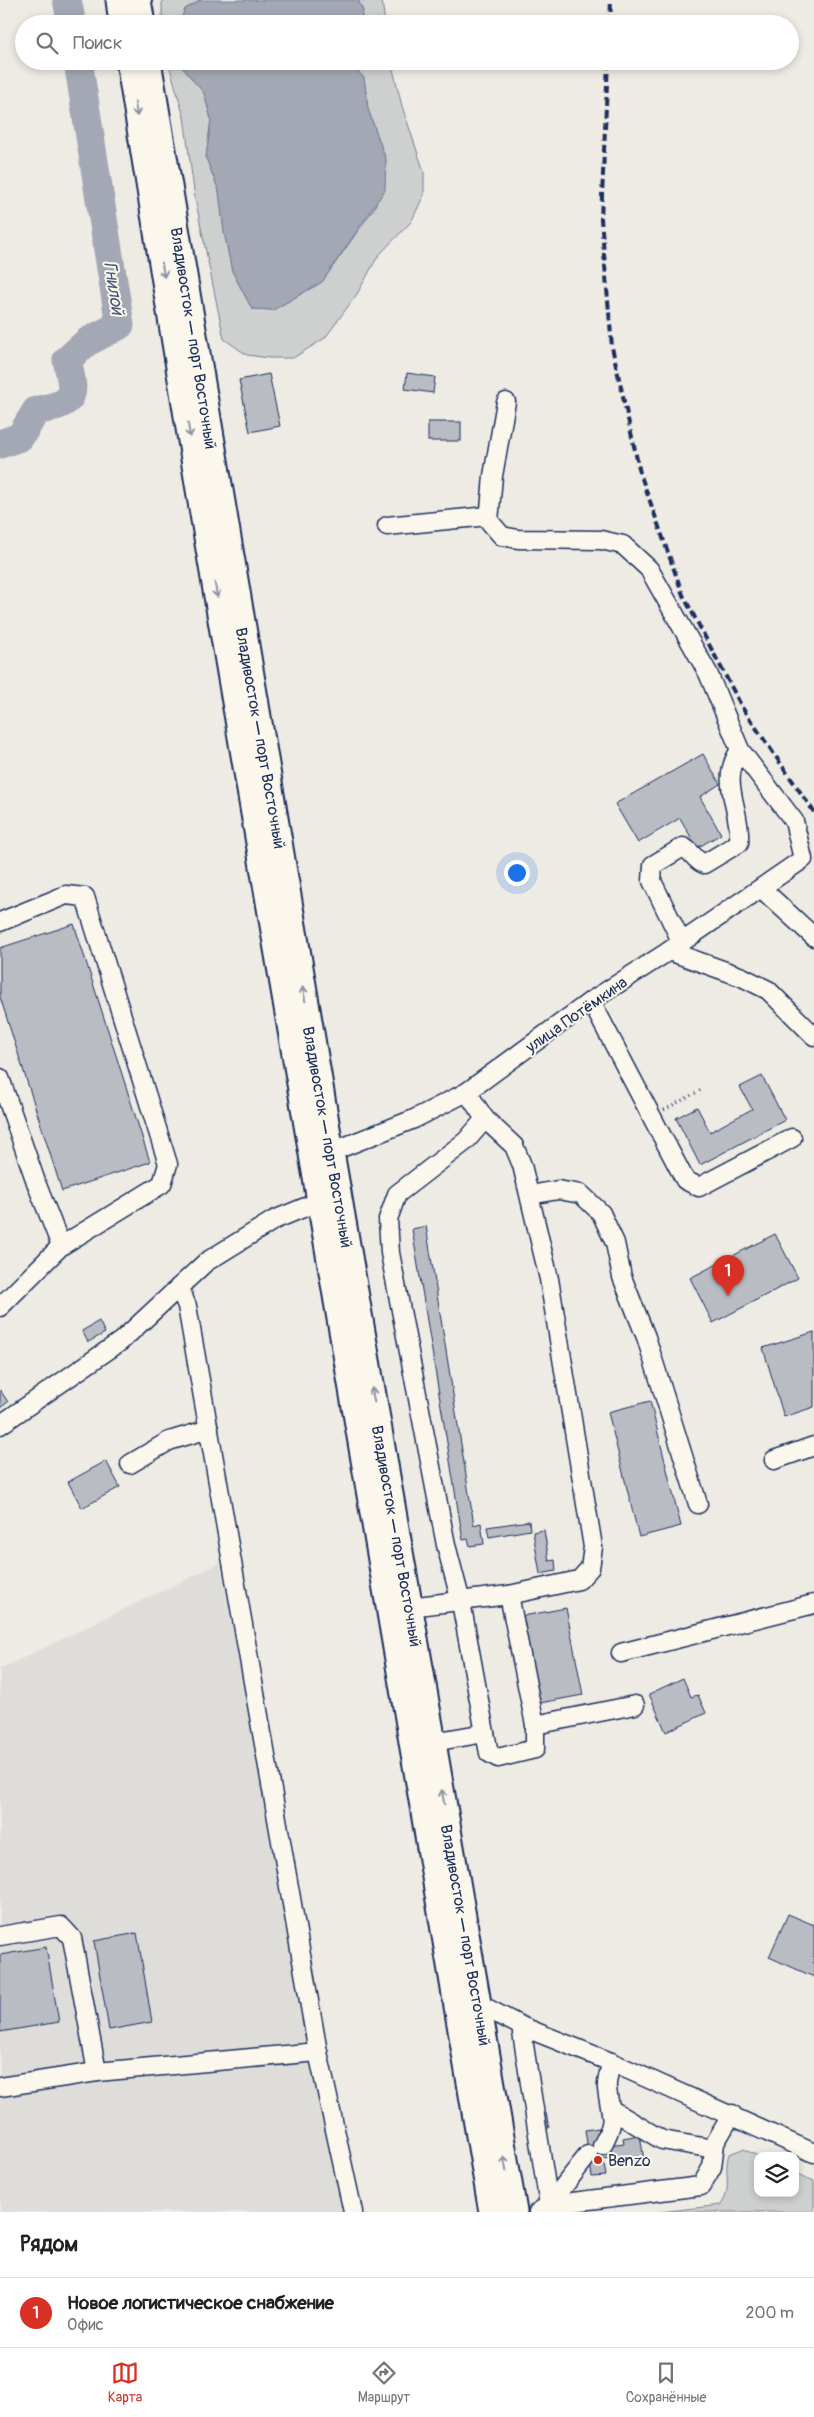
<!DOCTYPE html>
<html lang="ru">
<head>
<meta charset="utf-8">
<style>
	:root { --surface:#fff; --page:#f2f2f2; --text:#202124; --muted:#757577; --line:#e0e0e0; --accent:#d93025 }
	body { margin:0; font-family:Pangolin,sans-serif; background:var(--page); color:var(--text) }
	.controls { position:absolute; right:15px; bottom:15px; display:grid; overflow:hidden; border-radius:10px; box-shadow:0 2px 8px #0003 }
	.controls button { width:45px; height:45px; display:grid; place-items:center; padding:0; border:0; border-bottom:1px solid var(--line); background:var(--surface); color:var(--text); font:25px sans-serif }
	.you { position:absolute; left:516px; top:872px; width:18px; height:18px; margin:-12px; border:4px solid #fff; border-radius:50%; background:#1a73e8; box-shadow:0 0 0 8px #1a73e833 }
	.badge { display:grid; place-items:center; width:32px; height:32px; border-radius:50%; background:var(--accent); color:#fff; font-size:16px; font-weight:700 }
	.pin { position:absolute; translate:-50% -41px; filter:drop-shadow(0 1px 2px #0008) }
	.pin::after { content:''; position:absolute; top:26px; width:18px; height:15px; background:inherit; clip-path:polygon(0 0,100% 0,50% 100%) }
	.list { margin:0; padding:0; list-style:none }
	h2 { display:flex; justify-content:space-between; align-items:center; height:65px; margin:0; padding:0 20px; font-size:21px }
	h2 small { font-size:16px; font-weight:400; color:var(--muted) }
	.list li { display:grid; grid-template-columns:32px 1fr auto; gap:15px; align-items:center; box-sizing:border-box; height:70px; padding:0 20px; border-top:1px solid var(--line) }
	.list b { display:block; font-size:19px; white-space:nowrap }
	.list p { margin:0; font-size:16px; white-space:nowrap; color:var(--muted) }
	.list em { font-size:16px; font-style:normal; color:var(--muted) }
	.icon { flex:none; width:28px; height:28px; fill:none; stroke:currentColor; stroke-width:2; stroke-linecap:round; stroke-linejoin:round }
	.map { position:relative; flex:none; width:814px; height:2212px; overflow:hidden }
	.search { position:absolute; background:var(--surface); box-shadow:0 2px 8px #0003; left:15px; right:15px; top:15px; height:55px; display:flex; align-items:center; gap:12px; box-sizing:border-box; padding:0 18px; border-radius:28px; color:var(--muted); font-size:19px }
	.sheet { height:135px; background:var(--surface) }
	nav { display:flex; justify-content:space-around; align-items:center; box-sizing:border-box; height:70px; border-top:1px solid var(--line); background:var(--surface); font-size:14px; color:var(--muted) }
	nav a { display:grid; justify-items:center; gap:2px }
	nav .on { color:var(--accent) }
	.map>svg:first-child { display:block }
</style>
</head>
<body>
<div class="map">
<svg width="814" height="2212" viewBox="0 0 814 2212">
	<rect width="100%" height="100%" fill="#eeebe4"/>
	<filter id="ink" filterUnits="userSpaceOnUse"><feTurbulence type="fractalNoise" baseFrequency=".02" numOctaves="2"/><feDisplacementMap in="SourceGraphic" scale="10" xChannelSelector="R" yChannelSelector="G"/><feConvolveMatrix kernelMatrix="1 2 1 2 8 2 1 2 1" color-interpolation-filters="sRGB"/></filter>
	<g filter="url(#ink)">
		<path fill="#deddda" d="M220 1563 347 2212H0V1669Z"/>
		<g fill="#cecfcf" stroke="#747f96">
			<path d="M162 0H201L185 9 179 24H162Z"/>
			<path d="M358 0H382L385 24H360L363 11Z"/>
			<path d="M168 61H180L181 66 204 93 211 119 206 158 219 191 224 232 232 271 252 309 273 310 322 282 375 207 386 160 368 109 364 78 348 61H391L402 106 424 172V195L411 222 378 256 357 294 325 338 293 358H269L247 355 224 339 195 198 184 117Z"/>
			<path d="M743 2149 758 2156V2193H795V2173L814 2181V2212H660L721 2205C733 2188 723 2172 729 2154Z"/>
		</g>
		<g fill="#a3a8b4" stroke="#6d7892">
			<path d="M201 0H358L363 11 360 24H179L185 9Z"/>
			<path d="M180 61H348L364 78 368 109 386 160 385 190 322 282 273 310 252 309 232 271 224 232 219 191 206 158 211 119 204 93 181 66Z"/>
		</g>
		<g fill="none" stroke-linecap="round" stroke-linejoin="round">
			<g stroke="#a3a8b4" stroke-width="29">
				<path d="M67 0 72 24"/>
				<path d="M0 444 20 437 36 411C76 402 76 399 67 360L87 342 120 325 78 61"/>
			</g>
		</g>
		<g fill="#b9bcc3" stroke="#1b2f5e">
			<path d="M407 373 435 377 433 393 405 389Z"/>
			<path d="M269 374 280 426 250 432 239 380Z"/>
			<rect x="428" y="422" width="33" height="19"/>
			<path d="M703 754 720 784 700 797 721 834 697 848 680 818 638 843 615 804Z"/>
			<path d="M74 924 150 1162 62 1191 0 997V948Z"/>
			<path d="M762 1076 785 1120 700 1165 676 1118 697 1107 710 1132 752 1109 740 1087Z"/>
			<path d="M426 1226 474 1525 481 1523 484 1544 470 1546 468 1539 463 1540 412 1229Z"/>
			<path d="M775 1234 798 1278 713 1323 690 1278Z"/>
			<path d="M99 1321 105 1333 88 1342 82 1331Z"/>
			<path d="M814 1332V1407L784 1417 763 1348Z"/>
			<path d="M0 1390 8 1402 0 1408Z"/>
			<path d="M650 1401 681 1526 639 1537 608 1412Z"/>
			<path d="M106 1461 120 1487 82 1508 68 1482Z"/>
			<path d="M529 1521 530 1530 489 1537 487 1527Z"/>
			<path d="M544 1530 549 1561 555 1560 556 1571 540 1574 533 1532Z"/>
			<path d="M566 1608 583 1695 540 1703 523 1616Z"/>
			<path d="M683 1678 691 1697 698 1695 706 1713 666 1732 649 1694Z"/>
			<path d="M788 1914 814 1925V1977L769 1957Z"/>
			<path d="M137 1933 152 2022 109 2030 94 1941Z"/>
			<path d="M46 1947 59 2022 0 2032V1955Z"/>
			<path d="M546 2113 549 2128 542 2129 539 2114Z"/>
			<path d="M599 2128 602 2146 624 2143 623 2138 640 2135 644 2160 627 2162 626 2156 603 2159 606 2176 592 2177 585 2130Z"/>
		</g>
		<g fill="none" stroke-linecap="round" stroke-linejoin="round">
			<defs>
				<g id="minor">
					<path d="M506 402 493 476 489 521 502 536 518 539 601 540 623 545 649 569 708 673 740 750 794 821 803 859 669 951"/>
					<path d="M387 526 488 516"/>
					<path d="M762 889 814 937"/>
					<path d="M0 922 66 895 85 897 168 1164 162 1184 61 1246 0 1307"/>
					<path d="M682 943 652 881 653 865 683 847C692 851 695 861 704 864L739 843C742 809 718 782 740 750"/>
					<path d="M591 1001 685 1180 699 1187 792 1138"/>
					<path d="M0 1078 37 1185 61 1246"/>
					<path d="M331 1152 414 1119 467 1092 591 1001 669 951 742 977 768 990 814 1036"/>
					<path d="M530 1195 558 1190 581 1194 601 1213 615 1243 622 1277 646 1337 698 1504"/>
					<path d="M179 1287 187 1306 318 2052 353 2212"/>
					<path d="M0 1425 121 1341 206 1262 274 1220 320 1201"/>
					<path d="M774 1460 814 1446"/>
					<path d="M130 1464 169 1441 209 1429"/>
					<path d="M409 1607 509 1595 579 1580 590 1568 593 1547 549 1279 522 1165 514 1146 485 1119 467 1092"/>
					<path d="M621 1653 814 1604"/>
					<path d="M535 1725 635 1705"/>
					<path d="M485 1733 461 1602 446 1545 390 1253 388 1219 397 1194 466 1141 485 1119"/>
					<path d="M433 1742 485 1733 489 1753 498 1758 535 1749V1725L509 1595"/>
					<path d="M0 1936 61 1926 72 1938 97 2072"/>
					<path d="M477 2003 521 2026 611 2062 814 2153"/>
					<path d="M521 2026 549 2205 701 2186 712 2167 715 2143 732 2114"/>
					<path d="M0 2087 97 2072 318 2052"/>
					<path d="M612 2110 662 2140 714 2149"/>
					<path d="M602 2146C617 2117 611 2119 607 2089 606 2081 610 2070 611 2062"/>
					<path d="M538 2212 549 2205 588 2155"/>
				</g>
				<g id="highway">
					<path d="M119 0 122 24"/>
					<path d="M138 0 142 24"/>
					<path d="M129 61 202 508 492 2212"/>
					<path d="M148 61 331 1152 514 2212"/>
				</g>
			</defs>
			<use href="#minor" stroke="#1b2f5e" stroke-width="21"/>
			<use href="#highway" stroke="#1b2f5e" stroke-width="29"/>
			<path stroke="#1b2f5e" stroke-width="3" stroke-dasharray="1 4" stroke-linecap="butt" d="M664 1110 703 1089"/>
			<use href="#minor" stroke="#fbf7ec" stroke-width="18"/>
			<use href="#highway" stroke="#fbf7ec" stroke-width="25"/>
			<g stroke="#1b2f5e" stroke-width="4" stroke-dasharray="8 4" stroke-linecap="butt">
				<path d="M610 24 611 0"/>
				<path d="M608 61 601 219 612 347 640 473 683 595 743 709 814 812"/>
			</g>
		</g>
		<defs><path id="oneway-shaft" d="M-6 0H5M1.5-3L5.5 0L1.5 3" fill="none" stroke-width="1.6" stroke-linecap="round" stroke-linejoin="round" transform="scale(1.25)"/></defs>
		<g stroke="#8b93a5">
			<use href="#oneway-shaft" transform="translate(136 109) rotate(81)"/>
			<use href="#oneway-shaft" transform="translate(163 270) rotate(81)"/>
			<use href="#oneway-shaft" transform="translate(189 430) rotate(81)"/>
			<use href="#oneway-shaft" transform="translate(216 590) rotate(80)"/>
			<use href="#oneway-shaft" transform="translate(304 994) rotate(-100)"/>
			<use href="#oneway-shaft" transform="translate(373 1395) rotate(-100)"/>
			<use href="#oneway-shaft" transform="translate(443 1797) rotate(-100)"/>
			<use href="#oneway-shaft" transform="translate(505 2164) rotate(-100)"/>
		</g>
	</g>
	<circle fill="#c8321e" stroke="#fbf7ec" stroke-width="2" cx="598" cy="2160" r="5"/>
	<g text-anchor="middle" stroke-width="4" stroke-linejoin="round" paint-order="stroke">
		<g font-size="16" fill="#1b2f5e" stroke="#fbf7ec">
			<text transform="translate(194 338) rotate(81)" y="6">Владивосток — порт Восточный</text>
			<text transform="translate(261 738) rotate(80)" y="6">Владивосток — порт Восточный</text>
			<text transform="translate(576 1014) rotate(-35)" y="6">улица Потёмкина</text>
			<text transform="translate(328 1137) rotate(80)" y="6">Владивосток — порт Восточный</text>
			<text transform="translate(397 1536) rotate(80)" y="6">Владивосток — порт Восточный</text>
			<text transform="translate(466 1935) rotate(80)" y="6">Владивосток — порт Восточный</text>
		</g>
		<g font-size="16" fill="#1b2f5e" stroke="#fbf7ec" text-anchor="start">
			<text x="608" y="2166">Benzo</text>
		</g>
		<g font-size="18" font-style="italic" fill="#445378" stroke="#fbf7ec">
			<text transform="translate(114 288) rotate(81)" y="6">Гнилой</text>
		</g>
	</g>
</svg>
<div class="controls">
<button><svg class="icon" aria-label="layers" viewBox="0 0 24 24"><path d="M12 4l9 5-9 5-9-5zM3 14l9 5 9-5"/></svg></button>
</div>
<div class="you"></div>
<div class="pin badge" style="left:728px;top:1296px">1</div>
<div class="search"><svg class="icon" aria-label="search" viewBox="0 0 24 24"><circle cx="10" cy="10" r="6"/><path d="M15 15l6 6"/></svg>Поиск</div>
</div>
<section class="sheet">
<h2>Рядом<small></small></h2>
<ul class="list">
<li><span class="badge">1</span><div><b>Новое логистическое снабжение</b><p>Офис</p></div><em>200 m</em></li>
</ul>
</section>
<nav>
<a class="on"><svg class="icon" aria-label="map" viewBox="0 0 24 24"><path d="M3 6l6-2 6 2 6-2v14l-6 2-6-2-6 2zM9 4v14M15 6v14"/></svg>Карта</a>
<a><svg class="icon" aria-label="directions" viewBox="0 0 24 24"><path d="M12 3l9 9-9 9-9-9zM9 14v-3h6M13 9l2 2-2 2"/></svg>Маршрут</a>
<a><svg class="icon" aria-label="saved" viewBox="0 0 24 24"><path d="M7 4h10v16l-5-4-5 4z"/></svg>Сохранённые</a>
</nav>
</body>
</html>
